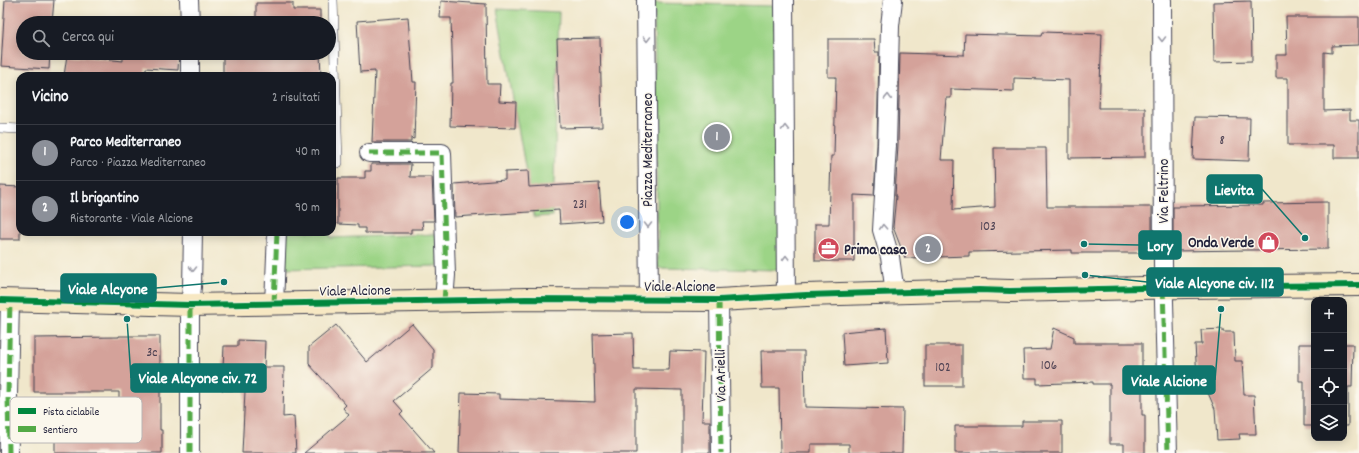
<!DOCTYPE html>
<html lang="it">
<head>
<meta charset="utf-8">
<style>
	:root { --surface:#171b24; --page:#242831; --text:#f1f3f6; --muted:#9ea1a6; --line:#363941; --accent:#8c9099 }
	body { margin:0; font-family:Dekko,sans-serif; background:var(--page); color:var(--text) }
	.controls { position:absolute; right:12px; bottom:12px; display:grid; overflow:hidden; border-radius:8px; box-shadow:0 2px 10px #0003 }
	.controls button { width:36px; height:36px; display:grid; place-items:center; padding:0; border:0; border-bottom:1px solid var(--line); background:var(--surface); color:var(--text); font:20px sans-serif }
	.you { position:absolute; left:627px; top:222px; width:14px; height:14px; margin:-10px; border:3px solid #fff; border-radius:50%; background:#1a73e8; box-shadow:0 0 0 6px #1a73e833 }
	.badge { display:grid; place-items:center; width:26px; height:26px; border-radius:50%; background:var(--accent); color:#fff; font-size:13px; font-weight:700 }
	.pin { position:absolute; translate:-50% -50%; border:2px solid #fff; box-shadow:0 1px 4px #0006 }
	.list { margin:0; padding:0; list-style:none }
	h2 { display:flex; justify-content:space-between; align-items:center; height:52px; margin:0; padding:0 16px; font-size:17px }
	h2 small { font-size:13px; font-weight:400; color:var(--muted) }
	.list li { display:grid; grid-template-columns:26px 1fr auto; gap:12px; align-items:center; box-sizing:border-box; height:56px; padding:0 16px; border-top:1px solid var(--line) }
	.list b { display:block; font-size:15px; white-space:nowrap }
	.list p { margin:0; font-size:13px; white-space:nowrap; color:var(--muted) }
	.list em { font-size:13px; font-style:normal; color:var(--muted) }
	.icon { flex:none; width:22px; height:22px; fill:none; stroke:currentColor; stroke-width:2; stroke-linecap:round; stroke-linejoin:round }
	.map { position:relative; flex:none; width:1359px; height:453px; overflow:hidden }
	.search { position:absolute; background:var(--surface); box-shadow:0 2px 10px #0003; left:16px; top:16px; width:320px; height:44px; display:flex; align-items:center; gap:10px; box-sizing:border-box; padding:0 14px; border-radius:22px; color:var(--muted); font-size:15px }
	.panel { position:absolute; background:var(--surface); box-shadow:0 2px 10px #0003; left:16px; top:72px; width:320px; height:164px; border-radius:12px }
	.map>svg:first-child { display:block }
</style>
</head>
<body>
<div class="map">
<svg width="1359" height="453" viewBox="0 0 1359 453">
	<rect width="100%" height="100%" fill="#fbf7ec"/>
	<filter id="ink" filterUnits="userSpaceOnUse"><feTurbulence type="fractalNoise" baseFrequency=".025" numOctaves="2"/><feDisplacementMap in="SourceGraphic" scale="8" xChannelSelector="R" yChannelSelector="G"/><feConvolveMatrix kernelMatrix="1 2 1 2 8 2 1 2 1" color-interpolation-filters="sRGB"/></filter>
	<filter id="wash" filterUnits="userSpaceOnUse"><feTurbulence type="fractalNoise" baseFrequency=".012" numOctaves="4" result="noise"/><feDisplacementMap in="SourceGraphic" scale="16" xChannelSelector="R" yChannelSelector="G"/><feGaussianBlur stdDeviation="0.9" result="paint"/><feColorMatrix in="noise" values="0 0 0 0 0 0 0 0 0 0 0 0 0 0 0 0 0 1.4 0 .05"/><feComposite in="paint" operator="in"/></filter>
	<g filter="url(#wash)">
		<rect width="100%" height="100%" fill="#f0e7cb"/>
		<g fill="#9cd486" stroke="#5f7b60">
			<path d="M654 3 774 6 781 270 658 268Z"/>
			<path d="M497 9 559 12 553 216 534 217Z"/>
			<path d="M283 232H330V238L436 234 439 266 279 269Z"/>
		</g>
		<g id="blocks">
			<g fill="#d4a29a">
				<path d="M5 0H54L52 23H23V53H50L49 69 1 66Z"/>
				<path d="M441 1 486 4 487 84H500L499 101 516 102 515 128 450 126 451 83H453L451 18H440Z"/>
				<path d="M1251 1 1252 61 1214 62 1213 2Z"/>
				<path d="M256 3H293V10H320V23H249H256Z"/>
				<path d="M408 17 413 82H416L414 139 411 138V142H372L375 71 360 72 357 21Z"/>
				<path d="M1286 17H1359V45L1332 46V53L1324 52V111L1350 110V120H1359V158H1334V145H1288V78H1276V55H1287Z"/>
				<path d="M125 20 179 22V23H124Z"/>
				<path d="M1042 32 1102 34 1099 108H1145V157L1069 158V80L1014 78V91L951 89V98H946L941 160H954L953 210 995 207 994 148H1046L1047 207H1152V251L1149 252V253H1072V250L969 252V256L905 258 893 227 896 196H895L898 145 900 53 964 55 965 34 1041 36Z"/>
				<path d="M600 38 602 127 560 128 557 39Z"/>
				<path d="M828 39H874L875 52H879L877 145 874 196 854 195V261H815V224H829L831 156H834L836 77H828Z"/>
				<path d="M123 53H179L178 70 146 68 145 76H64L67 55 123 61Z"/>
				<path d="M223 53H320L321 76H223Z"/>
				<path d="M1195 117 1250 118 1249 161 1193 159Z"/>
				<path d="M371 164H411L410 177H432L434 221H422L423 229H411V233H365V228H358V225L338 224V178H365V171H371Z"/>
				<path d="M528 171 529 187 599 183 602 221 560 224 559 210 455 217 454 184 505 180V172Z"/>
				<path d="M0 186 20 187V239H0Z"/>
				<path d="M1328 202V249L1173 251V207H1179V206L1263 205V203Z"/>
				<path d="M412 324 433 349V368L394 401 403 411 400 414 434 453H304L349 415 343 408 346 405 309 364V347L336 325 367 362Z"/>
				<path d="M886 328 888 363 844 366 842 332Z"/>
				<path d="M1054 328 1074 337V343H1142V415H1145V453H1124V444H1110V384H1093V382L1037 384V378H1024L1023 350 1050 349Z"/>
				<path d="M1223 329V332H1234L1235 361H1242L1244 395H1254L1256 434H1239L1240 439 1217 440 1215 409 1202 379 1197 378 1195 344H1202L1201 330Z"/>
				<path d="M633 333 634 370H669L670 351 704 352 702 421H710V453H682V390L636 389V453H459L461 393 499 394V399L595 402 593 334Z"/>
				<path d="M119 336H160V430H162V453H55V427H119V392H34V338L119 337Z"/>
				<path d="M238 340 265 341 264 367H284L283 417 294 416 296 453H242L245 391 222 390 224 346H238Z"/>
				<path d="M1299 344H1314V426H1304V381H1299Z"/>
				<path d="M1344 344H1353L1352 387H1348V426H1344Z"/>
				<rect x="925" y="345" width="37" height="41"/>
				<path d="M761 351H804L805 407 903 409 902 453H849V444H811V453H780L779 388H762Z"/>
				<path d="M1022 421H1062V453H955V426H1022Z"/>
			</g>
		</g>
	</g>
	<g filter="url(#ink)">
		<use href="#blocks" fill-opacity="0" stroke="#414051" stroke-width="1"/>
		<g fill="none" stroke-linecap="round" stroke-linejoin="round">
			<defs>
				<g id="lane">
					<path d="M333 0 338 163"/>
					<path d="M0 128 20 129"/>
				</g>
				<g id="street">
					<path d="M189 0 190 23"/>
					<path d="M646 0 649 299"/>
					<path d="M784 0 786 297"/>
					<path d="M893 0 890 26 887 145 882 230 890 257 895 293"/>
					<path d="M1162 0 1163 264 1168 453"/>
					<path d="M190 53V76"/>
					<path d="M369 153H442L446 275 444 301"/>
					<path d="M719 300 721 453"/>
					<path d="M274 304 277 232"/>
					<path d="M9 453 8 395 10 300"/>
					<path d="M190 453V305L192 287 193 232"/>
				</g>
				<path id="secondary" d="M0 300 190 305 526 299 719 300 806 295 979 290 1010 291 1187 287 1359 285"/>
			</defs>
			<use href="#lane" stroke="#414051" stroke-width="10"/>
			<use href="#street" stroke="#414051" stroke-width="20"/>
			<use href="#secondary" stroke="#414051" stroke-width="24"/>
			<use href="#lane" stroke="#fff" stroke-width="9"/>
			<use href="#street" stroke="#fff" stroke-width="18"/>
			<use href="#secondary" stroke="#f7e8c3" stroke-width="22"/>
			<g stroke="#53aa46" stroke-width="5" stroke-dasharray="10 5" stroke-linecap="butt">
				<path d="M369 153H442L446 275 444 301"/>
				<path d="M1163 288 1168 453"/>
				<path d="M719 300 721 453"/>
				<path d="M274 304 277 232"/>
				<path d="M9 453 8 395 10 300"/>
				<path d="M190 453V305"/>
			</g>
			<defs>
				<path id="cycleway" d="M0 300 190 305 526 299 719 300 806 295 979 290 1010 291 1187 287 1359 285"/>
			</defs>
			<use href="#cycleway" stroke="#fbf7ec" stroke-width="8"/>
			<use href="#cycleway" stroke="#00873e" stroke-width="6"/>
		</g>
		<defs><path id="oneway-chevron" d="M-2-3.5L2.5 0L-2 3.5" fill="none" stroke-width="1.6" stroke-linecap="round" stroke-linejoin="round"/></defs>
		<g stroke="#9c9ca7">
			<use href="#oneway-chevron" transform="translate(647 39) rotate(90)"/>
			<use href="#oneway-chevron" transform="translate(1162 39) rotate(90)"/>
			<use href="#oneway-chevron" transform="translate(888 97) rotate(-88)"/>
			<use href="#oneway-chevron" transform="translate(785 128) rotate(-91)"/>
			<use href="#oneway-chevron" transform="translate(648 225) rotate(90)"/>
			<use href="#oneway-chevron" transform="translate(883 227) rotate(-93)"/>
			<use href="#oneway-chevron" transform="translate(786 258) rotate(-91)"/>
			<use href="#oneway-chevron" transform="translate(193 269) rotate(91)"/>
		</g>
	</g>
	<defs>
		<symbol id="shop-disc" viewBox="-11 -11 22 22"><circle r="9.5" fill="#d1495b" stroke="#fbf7ec"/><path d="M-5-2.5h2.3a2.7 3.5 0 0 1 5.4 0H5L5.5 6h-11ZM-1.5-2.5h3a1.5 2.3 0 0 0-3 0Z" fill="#fff"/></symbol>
		<symbol id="office-disc" viewBox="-11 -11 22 22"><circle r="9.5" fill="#d1495b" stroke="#fbf7ec"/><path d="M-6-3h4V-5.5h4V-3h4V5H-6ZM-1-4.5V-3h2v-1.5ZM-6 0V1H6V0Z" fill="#fff"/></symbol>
	</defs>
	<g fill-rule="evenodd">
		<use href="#shop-disc" x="1256" y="230" width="25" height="25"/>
		<use href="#office-disc" x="816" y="236" width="25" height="25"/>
	</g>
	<g text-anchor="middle" stroke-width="3" stroke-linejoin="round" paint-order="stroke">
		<g font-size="13" fill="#4e4253">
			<text x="1222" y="144">8</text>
			<text x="580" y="208">231</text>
			<text x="988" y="230">103</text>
			<text x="152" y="356">3c</text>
			<text x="1049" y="369">106</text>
			<text x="943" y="371">102</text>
		</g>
		<g font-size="15" fill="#22223b" stroke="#fbf7ec">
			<text transform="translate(647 150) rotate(-90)" y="5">Piazza Mediterraneo</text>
			<text transform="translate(1163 191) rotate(-90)" y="5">Via Feltrino</text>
			<text x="680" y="291">Viale Alcione</text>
			<text transform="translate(355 290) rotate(-1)" y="5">Viale Alcione</text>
			<text transform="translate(720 376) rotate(-91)" y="5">Via Arielli</text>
		</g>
		<g font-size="15" font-weight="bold" fill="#22223b" stroke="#fbf7ec" text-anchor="end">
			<text x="1254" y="247">Onda Verde</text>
			<text x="844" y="254" text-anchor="start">Prima casa</text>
		</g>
	</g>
	<rect x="10" y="397" width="132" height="46" rx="6" fill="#fbf7ec" stroke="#bab7b7" stroke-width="1"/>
	<rect x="18" y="408" width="18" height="6" fill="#00873e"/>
	<rect x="18" y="426" width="18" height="6" fill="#53aa46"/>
	<g font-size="11" fill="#22223b">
		<text x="43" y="415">Pista ciclabile</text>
		<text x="43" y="433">Sentiero</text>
	</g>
	<path fill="none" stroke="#0f766e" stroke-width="1.5" d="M1305 238L1262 189M1084 244L1139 245M1085 275L1147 282M224 282L156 288M127 319L131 378M1221 309L1215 380"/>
	<g fill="#0f766e" stroke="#fbf7ec" stroke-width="1.5">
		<circle cx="1305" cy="238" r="4"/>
		<circle cx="1084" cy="244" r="4"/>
		<circle cx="1085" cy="275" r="4"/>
		<circle cx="224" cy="282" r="4"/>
		<circle cx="127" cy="319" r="4"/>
		<circle cx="1221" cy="309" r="4"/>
	</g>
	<g fill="#0f766e" stroke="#0f766e" stroke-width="1.5">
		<rect x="1207" y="175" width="55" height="28" rx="4"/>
		<rect x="1139" y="231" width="42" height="28" rx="4"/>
		<rect x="1147" y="268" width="136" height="28" rx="4"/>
		<rect x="61" y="274" width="95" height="28" rx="4"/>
		<rect x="131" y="364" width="135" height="28" rx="4"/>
		<rect x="1123" y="366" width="92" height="28" rx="4"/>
	</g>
	<g font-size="16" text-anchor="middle" font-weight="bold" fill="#fff">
		<text x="1234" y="195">Lievita</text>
		<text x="1160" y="251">Lory</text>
		<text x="1215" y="288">Viale Alcyone civ. 112</text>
		<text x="108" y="294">Viale Alcyone</text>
		<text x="198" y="383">Viale Alcyone civ. 72</text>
		<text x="1169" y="386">Viale Alcione</text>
	</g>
</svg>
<div class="controls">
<button>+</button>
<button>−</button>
<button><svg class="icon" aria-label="locate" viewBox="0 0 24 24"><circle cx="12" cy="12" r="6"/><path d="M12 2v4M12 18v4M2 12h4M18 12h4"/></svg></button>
<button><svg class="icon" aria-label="layers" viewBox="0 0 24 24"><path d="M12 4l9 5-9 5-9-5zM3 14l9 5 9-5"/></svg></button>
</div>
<div class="you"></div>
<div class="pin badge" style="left:717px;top:137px">1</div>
<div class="pin badge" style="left:928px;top:249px">2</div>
<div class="search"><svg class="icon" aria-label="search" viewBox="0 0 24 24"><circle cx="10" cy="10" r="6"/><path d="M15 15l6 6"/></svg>Cerca qui</div>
<section class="panel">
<h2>Vicino<small>2 risultati</small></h2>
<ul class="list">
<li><span class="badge">1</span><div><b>Parco Mediterraneo</b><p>Parco · Piazza Mediterraneo</p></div><em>40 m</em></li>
<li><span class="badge">2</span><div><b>Il brigantino</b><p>Ristorante · Viale Alcione</p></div><em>90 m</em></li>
</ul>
</section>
</div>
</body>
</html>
